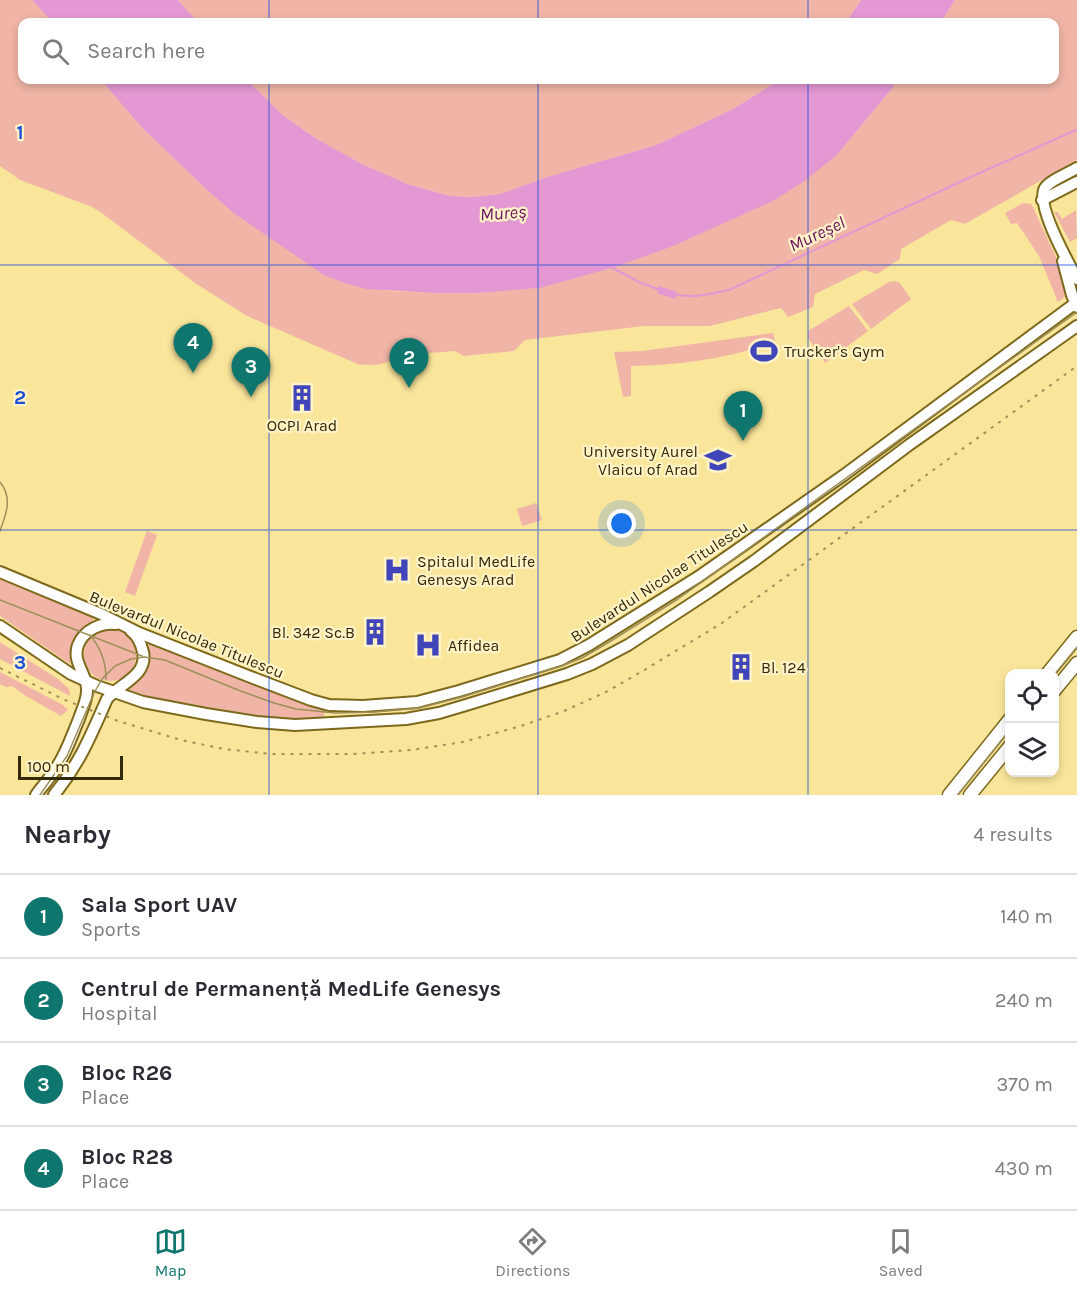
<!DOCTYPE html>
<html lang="en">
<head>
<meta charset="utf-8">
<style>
	:root { --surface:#fff; --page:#f2f2f3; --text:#2b2b33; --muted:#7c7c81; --line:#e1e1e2; --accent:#0f766e }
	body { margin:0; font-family:Karla,sans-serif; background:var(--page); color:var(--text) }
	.controls { position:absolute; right:18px; bottom:18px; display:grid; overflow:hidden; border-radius:12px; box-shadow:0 3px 9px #0003 }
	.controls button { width:54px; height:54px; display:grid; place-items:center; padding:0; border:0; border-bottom:2px solid var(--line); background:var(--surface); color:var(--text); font:30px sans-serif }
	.scale { position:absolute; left:18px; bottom:15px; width:105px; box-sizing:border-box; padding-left:6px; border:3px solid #31290a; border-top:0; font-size:16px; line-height:21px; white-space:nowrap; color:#31290a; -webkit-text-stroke:4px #fff3c7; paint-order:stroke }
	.you { position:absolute; left:622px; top:524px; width:21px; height:21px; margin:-15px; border:4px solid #fff; border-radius:50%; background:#1a73e8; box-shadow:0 0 0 9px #1a73e833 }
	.badge { display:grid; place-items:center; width:39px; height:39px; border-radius:50%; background:var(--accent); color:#fff; font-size:20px; font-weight:700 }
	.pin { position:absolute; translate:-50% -50px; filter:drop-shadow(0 2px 3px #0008) }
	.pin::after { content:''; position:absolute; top:32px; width:21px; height:18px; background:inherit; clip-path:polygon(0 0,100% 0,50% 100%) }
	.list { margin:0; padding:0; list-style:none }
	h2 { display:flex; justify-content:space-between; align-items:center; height:78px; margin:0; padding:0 24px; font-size:26px }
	h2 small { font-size:20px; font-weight:400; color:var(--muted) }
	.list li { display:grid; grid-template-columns:39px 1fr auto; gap:18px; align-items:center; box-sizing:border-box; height:84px; padding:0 24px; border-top:2px solid var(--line) }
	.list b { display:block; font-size:22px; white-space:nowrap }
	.list p { margin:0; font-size:20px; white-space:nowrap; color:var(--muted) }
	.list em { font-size:20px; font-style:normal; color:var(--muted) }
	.icon { flex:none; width:33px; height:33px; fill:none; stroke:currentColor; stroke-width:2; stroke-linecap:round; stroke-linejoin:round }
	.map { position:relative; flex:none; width:1077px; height:795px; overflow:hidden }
	.search { position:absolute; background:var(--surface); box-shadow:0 3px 9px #0003; left:18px; right:18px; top:18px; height:66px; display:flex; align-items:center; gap:15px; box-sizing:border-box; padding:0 21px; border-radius:12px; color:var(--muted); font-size:22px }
	.sheet { height:414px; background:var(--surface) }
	nav { display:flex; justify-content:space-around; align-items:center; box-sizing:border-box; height:84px; border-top:2px solid var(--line); background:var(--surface); font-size:16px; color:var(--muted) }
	nav a { display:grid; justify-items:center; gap:3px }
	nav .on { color:var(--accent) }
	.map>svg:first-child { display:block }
</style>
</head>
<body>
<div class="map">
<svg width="1077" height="795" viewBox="0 0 1077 795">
	<rect width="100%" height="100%" fill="#fae69b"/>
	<g fill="#f0b5a6">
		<path d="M0 0H32L52 22H22V80H101L142 128 206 189 232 212 388 291 432 293H477L539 288 612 268 837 155 899 80H1054V22H941L955 0H1077V160L965 224 951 220 901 249 900 259 877 274 864 270 815 294 813 307 788 317 781 308 710 326H644L525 340 514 351 464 356 455 351 394 356V360C387 361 382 365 375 365 370 365 366 364 360 365L247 316 195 283 99 211 90 206 20 180 0 166Z"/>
		<path d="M178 0H861L846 22H198Z"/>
		<path d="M247 80H779L733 109 656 145 547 177 500 194 473 197 450 196 408 184 362 164 317 139 284 116Z"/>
		<path d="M1023 203 1031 204 1033 207 1060 266 1067 295 1058 302 1039 256 1017 223 1011 224 1005 213Z"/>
		<path d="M1076 210 1077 238 1070 242 1054 212H1058L1062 219Z"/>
		<path d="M894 281 899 282 911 299 871 329 852 304 889 282Z"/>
		<path d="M849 306 868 331 825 363 808 338V331Z"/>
		<path d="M773 333 775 341C731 359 679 365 631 366V396L623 397 614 352 642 351Z"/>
		<path d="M536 503 542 520 522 526 517 509Z"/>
		<path d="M147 531 157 535 135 596 125 592Z"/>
		<path d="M0 578 22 586 94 617V619C85 627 74 636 72 649 70 654 71 659 70 664L0 616Z"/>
		<circle cx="110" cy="655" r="26"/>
		<path d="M0 642 58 679 69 689 70 696 0 659Z"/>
		<path d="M150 643 277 693 326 709 322 721H275L229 714 155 699 128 691C138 681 147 672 148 657 149 651 147 648 150 643Z"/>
		<path d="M0 672 63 705 68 710 61 716 26 696 12 686 6 687 0 684Z"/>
	</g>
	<g fill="#e398d3">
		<path d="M32 0H178L198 22H52Z"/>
		<path d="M861 0H955L941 22H846Z"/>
		<path d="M101 80H247L284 116 317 139 362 164 408 184 450 196 473 197 500 194 547 177 656 145 733 109 779 80H899L837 155 803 182 773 201 673 246 612 268 540 288 477 293H432L366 289 345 283 324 275 232 212 206 189 142 128Z"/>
		<path d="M659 286 677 292 675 299 657 293Z"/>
	</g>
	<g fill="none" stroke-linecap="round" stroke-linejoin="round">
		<g stroke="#e398d3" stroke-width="2">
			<path d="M611 267 639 282 660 290"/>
			<path d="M674 294C692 299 710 294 729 290L962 181 1076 130"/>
		</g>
		<defs>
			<g id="secondary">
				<path d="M1077 168C1069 173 1049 181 1045 188 1035 204 1068 262 1077 279"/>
				<path d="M1042 200 1077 182"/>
				<path d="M1063 261 1072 295 1077 307"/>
				<path d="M0 572 101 614 139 633 256 679 311 700 329 705 363 706 417 702 459 691 560 660 589 645 698 577 844 475 1077 302"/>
				<path d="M0 626 71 674 97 686 143 702 206 714 257 722 295 725 406 719 439 713 466 705 567 674 592 664 628 645 709 592 754 561 909 445 1077 326"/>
				<path d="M36 795C43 785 52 776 58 765 67 751 72 735 79 719 82 709 88 699 87 688 86 673 72 662 78 645 84 630 101 622 116 624"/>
				<path d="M54 795C80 763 91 735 107 699 119 684 148 676 143 652 141 643 138 636 131 631"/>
			</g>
			<g id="primary">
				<path d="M1047 674 1077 637"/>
				<path d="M1054 691 1077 663"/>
				<path d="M949 795 1010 719"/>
				<path d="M970 795 1010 746"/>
			</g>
		</defs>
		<use href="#secondary" stroke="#7c691b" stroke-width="14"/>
		<use href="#primary" stroke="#7c691b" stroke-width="15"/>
		<use href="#secondary" stroke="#fff" stroke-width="10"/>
		<use href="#primary" stroke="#fff" stroke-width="12"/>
		<g stroke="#9e8f58" stroke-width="1.5">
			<path d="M0 482C13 498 6 514 0 531"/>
			<path d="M0 600 142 656"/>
			<path d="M90 635C101 648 106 662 106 679"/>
			<path d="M1054 675 1077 647"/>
			<path d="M40 795 67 756 94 693 102 679 115 666 131 659 144 657 165 660 238 690 274 703 296 709 335 713 375 712 419 708 462 697 564 665 582 658 606 644 678 599 1077 312"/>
			<path d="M958 795 1010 730"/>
		</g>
		<path stroke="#9e8f58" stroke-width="2" stroke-dasharray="3 6" stroke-linecap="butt" d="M0 668 65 700 118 721 181 740 224 749 271 754H353L411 750 463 742 521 726 564 711 606 692 641 672 722 623 1077 366"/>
	</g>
	<path fill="none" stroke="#1d4ed8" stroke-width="1.5" stroke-opacity="0.55" d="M269 0V22M538 0V22M808 0V22M269 80V795M538 80V795M808 80V795M0 265H1077M0 530H1077"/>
	<defs>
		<symbol id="stadium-bare" viewBox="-9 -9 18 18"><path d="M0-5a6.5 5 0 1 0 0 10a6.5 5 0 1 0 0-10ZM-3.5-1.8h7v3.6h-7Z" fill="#4046ba" stroke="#fff3c7" stroke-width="2.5" paint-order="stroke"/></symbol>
		<symbol id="building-bare" viewBox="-9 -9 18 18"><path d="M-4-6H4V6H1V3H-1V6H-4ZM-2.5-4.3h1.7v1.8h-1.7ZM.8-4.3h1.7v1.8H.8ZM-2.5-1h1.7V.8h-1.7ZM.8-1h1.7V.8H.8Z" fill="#4046ba" stroke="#fff3c7" stroke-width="2.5" paint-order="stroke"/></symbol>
		<symbol id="university-bare" viewBox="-9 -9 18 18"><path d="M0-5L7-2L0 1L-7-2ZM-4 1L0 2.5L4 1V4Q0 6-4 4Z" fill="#4046ba" stroke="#fff3c7" stroke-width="2.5" paint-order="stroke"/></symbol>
		<symbol id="hospital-bare" viewBox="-9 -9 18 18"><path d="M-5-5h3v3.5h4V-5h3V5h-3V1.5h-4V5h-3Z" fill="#4046ba" stroke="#fff3c7" stroke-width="2.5" paint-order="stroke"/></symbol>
	</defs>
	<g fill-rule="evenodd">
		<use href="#stadium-bare" x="745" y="332" width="38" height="38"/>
		<use href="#building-bare" x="283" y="379" width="38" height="38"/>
		<use href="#university-bare" x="699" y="441" width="38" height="38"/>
		<use href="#hospital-bare" x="378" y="551" width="38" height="38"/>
		<use href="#building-bare" x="356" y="613" width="38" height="38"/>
		<use href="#hospital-bare" x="409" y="626" width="38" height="38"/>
		<use href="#building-bare" x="722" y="648" width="38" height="38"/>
	</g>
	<g text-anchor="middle" stroke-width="4.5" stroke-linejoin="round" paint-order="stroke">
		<g font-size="16" fill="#31290a" stroke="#fff3c7" text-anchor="start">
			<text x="784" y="357">Trucker's Gym</text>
			<text x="302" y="431" text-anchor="middle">OCPI Arad</text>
			<text x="698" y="457" text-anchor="end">University Aurel<tspan x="698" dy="18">Vlaicu of Arad</tspan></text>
			<text x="417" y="567">Spitalul MedLife<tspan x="417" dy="18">Genesys Arad</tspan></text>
			<text x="355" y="638" text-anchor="end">Bl. 342 Sc.B</text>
			<text x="448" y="651">Affidea</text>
			<text x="761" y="673">Bl. 124</text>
		</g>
		<g font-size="16" fill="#31290a" stroke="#fff3c7">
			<text transform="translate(659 581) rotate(-33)" y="6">Bulevardul Nicolae Titulescu</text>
			<text transform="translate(187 634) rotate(22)" y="6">Bulevardul Nicolae Titulescu</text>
		</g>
		<g font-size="18" font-style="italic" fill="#6a115e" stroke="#fff3c7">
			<text transform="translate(503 213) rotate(-4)" y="6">Mureș</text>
			<text transform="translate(817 234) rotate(-25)" y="6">Mureșel</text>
		</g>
	</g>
	<g font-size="20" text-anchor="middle" font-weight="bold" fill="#1d4ed8" stroke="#fff3c7" stroke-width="4.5" stroke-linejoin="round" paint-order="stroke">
		<text x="20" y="139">1</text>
		<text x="20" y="404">2</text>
		<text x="20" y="669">3</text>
	</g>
</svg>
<div class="controls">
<button><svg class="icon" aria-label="locate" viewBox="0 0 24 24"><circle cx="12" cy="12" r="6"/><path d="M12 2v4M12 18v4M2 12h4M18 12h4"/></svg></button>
<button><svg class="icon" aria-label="layers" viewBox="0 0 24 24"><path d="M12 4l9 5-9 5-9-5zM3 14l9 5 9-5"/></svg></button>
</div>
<div class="scale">100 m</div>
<div class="you"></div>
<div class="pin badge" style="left:743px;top:441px">1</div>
<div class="pin badge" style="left:409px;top:388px">2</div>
<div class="pin badge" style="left:251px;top:397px">3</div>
<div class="pin badge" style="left:193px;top:373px">4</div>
<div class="search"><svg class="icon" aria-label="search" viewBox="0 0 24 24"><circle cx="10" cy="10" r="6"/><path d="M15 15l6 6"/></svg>Search here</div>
</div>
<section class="sheet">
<h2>Nearby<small>4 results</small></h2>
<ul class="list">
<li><span class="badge">1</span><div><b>Sala Sport UAV</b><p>Sports</p></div><em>140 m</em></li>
<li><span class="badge">2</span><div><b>Centrul de Permanență MedLife Genesys</b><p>Hospital</p></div><em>240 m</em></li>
<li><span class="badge">3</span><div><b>Bloc R26</b><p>Place</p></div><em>370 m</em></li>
<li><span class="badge">4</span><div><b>Bloc R28</b><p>Place</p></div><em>430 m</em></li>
</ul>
</section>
<nav>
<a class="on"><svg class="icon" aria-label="map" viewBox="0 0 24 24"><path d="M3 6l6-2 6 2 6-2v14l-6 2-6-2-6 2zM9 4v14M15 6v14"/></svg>Map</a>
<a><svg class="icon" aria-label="directions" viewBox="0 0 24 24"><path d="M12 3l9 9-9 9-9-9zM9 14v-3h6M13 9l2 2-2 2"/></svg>Directions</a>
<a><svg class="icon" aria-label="saved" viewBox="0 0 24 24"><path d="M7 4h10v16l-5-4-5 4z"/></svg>Saved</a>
</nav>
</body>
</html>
